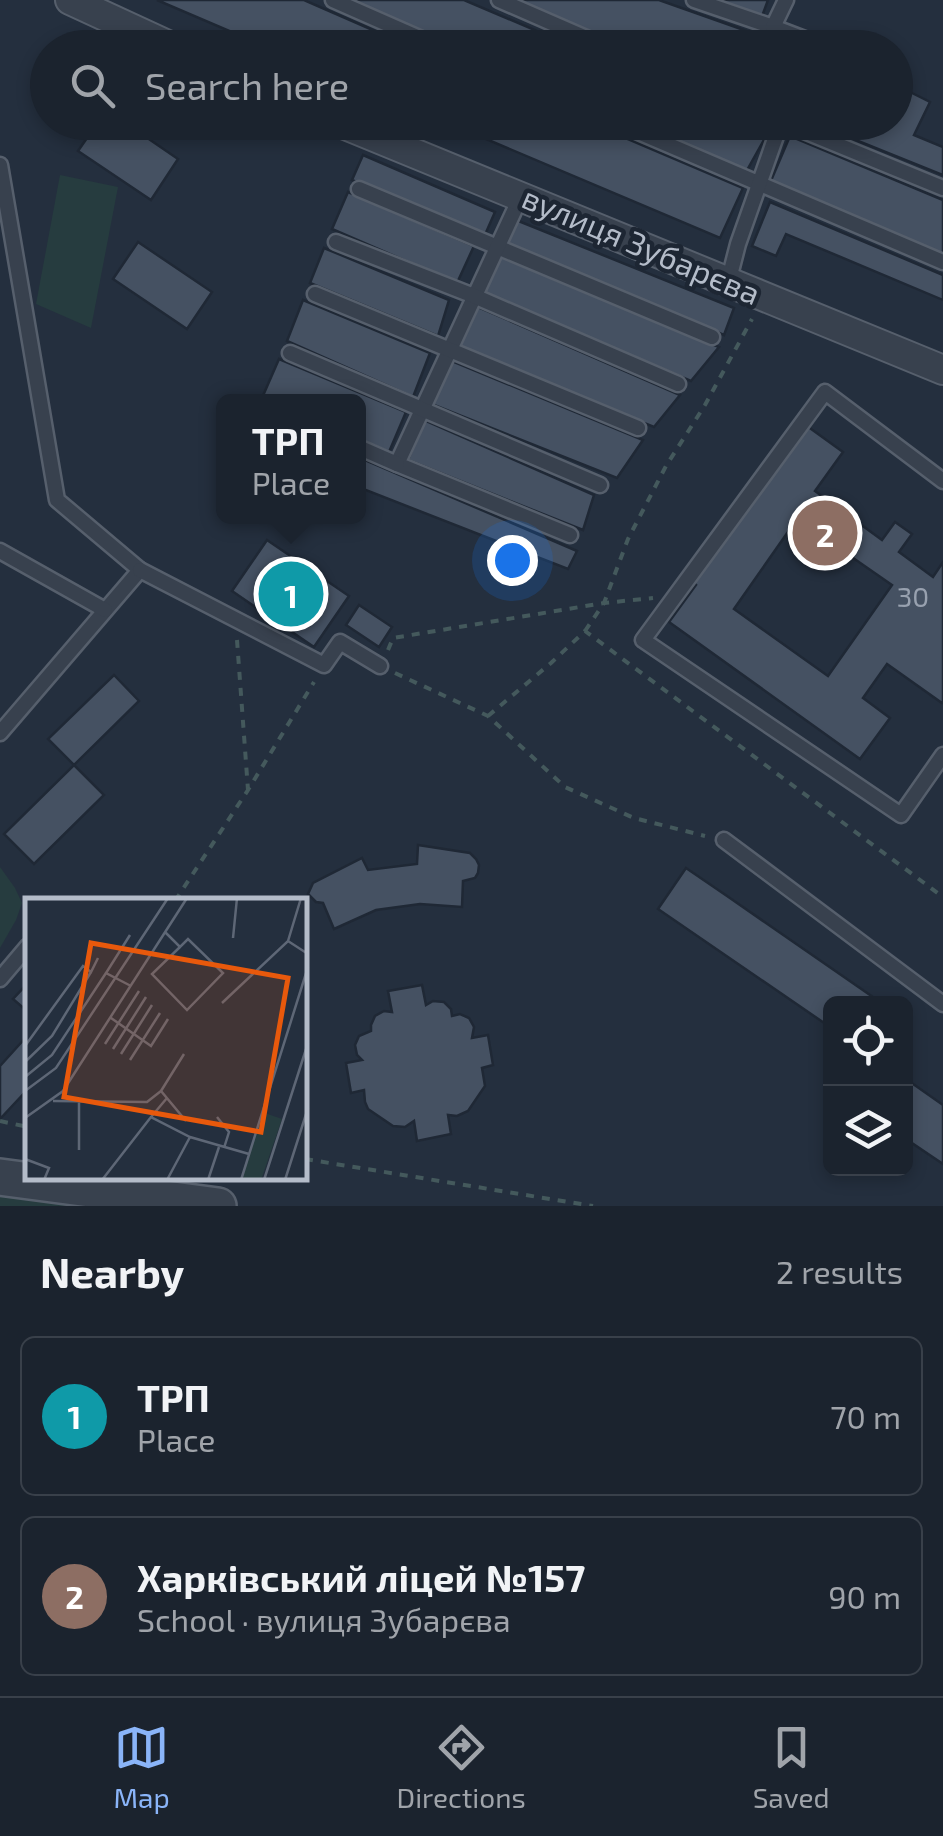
<!DOCTYPE html>
<html lang="en">
<head>
<meta charset="utf-8">
<style>
	:root { --surface:#1b232e; --page:#242b36; --text:#f1f3f6; --muted:#a0a4aa; --line:#39404a; --accent:#8ab4f8 }
	body { margin:0; font-family:"Exo 2",sans-serif; background:var(--page); color:var(--text) }
	.controls { position:absolute; right:30px; bottom:30px; display:grid; overflow:hidden; border-radius:15px; box-shadow:0 5px 15px #0003 }
	.controls button { width:90px; height:90px; display:grid; place-items:center; padding:0; border:0; border-bottom:2px solid var(--line); background:var(--surface); color:var(--text); font:50px sans-serif }
	.you { position:absolute; left:512px; top:560px; width:35px; height:35px; margin:-25px; border:8px solid #fff; border-radius:50%; background:#1a73e8; box-shadow:0 0 0 15px #1a73e833 }
	.badge { display:grid; place-items:center; width:65px; height:65px; border-radius:50%; background:var(--accent); color:#fff; font-size:32px; font-weight:700 }
	.pin { position:absolute; translate:-50% -50%; border:5px solid #fff; box-shadow:0 2px 10px #0006 }
	.popup { position:absolute; left:216px; top:394px; width:150px; height:130px; box-sizing:border-box; display:grid; place-content:center; border-radius:15px; background:var(--surface); filter:drop-shadow(0 2px 8px #0005); font-size:32px; white-space:nowrap; color:var(--muted) }
	.popup b { font-size:38px; color:var(--text) }
	.popup::after { content:''; position:absolute; left:50%; top:100%; margin-left:-20px; border:20px solid transparent; border-top-color:var(--surface) }
	.list { margin:0; padding:0; list-style:none }
	h2 { display:flex; justify-content:space-between; align-items:center; height:130px; margin:0; padding:0 40px; font-size:42px }
	h2 small { font-size:32px; font-weight:400; color:var(--muted) }
	.list li { display:grid; grid-template-columns:65px 1fr auto; gap:30px; align-items:center; box-sizing:border-box; height:160px; margin:0 20px 20px; padding:0 20px; border:2px solid var(--line); border-radius:15px }
	.list b { display:block; font-size:38px; white-space:nowrap }
	.list p { margin:0; font-size:32px; white-space:nowrap; color:var(--muted) }
	.list em { font-size:32px; font-style:normal; color:var(--muted) }
	.icon { flex:none; width:55px; height:55px; fill:none; stroke:currentColor; stroke-width:2; stroke-linecap:round; stroke-linejoin:round }
	.map { position:relative; flex:none; width:943px; height:1206px; overflow:hidden }
	.search { position:absolute; background:var(--surface); box-shadow:0 5px 15px #0003; left:30px; right:30px; top:30px; height:110px; display:flex; align-items:center; gap:25px; box-sizing:border-box; padding:0 35px; border-radius:55px; color:var(--muted); font-size:38px }
	.sheet { height:490px; background:var(--surface) }
	nav { display:flex; justify-content:space-around; align-items:center; box-sizing:border-box; height:140px; border-top:2px solid var(--line); background:var(--surface); font-size:28px; color:var(--muted) }
	nav a { display:grid; justify-items:center; gap:5px }
	nav .on { color:var(--accent) }
	.map>svg:first-child { display:block }
</style>
</head>
<body>
<div class="map">
<svg width="943" height="1206" viewBox="0 0 943 1206">
	<rect width="100%" height="100%" fill="#242f3e"/>
	<g fill="#263c3f">
		<path d="M60 175 118 187 91 328 36 304Z"/>
		<path d="M0 867 15 888 22 903 16 920 0 948Z"/>
		<path d="M0 1177 116 1206H0Z"/>
	</g>
	<g fill="#455162" stroke="#1f2835" stroke-width="2.5" fill-rule="evenodd">
		<path d="M157 0H304L414 48H269Z"/>
		<path d="M344 0H464L577 48H459Z"/>
		<path d="M512 0H659L795 48H627Z"/>
		<path d="M711 0H768L761 19Z"/>
		<path d="M896 85 930 102 914 135 943 147V175L811 122H896Z"/>
		<path d="M98 122H124L178 159 151 200 78 151Z"/>
		<path d="M446 122H588L743 188 720 238Z"/>
		<path d="M632 122H754L770 129 746 172Z"/>
		<path d="M790 136 943 200V256L770 183Z"/>
		<path d="M363 155 495 212 484 237 352 180Z"/>
		<path d="M348 192 474 246 457 283 332 229Z"/>
		<path d="M770 202 943 275V300L786 234 776 256 752 246Z"/>
		<path d="M516 220 734 308 724 335 505 245Z"/>
		<path d="M138 242 212 292 187 329 113 279Z"/>
		<path d="M324 248 449 300 438 336 310 283Z"/>
		<path d="M497 253 719 347 691 381 479 292Z"/>
		<path d="M303 300 430 353 413 397 287 341Z"/>
		<path d="M478 307 680 395 654 427 459 348Z"/>
		<path d="M279 359 406 412 389 452 358 439V402H270L262 398Z"/>
		<path d="M447 359 643 440 617 478 429 403Z"/>
		<path d="M424 420 594 495 583 530 408 460Z"/>
		<path d="M807 426 843 452 815 491 882 540 895 522 912 534 899 552 933 577 943 562V702L942 703 887 664 863 698 890 718 860 759 669 622 696 585 694 583ZM797 519 892 585 828 676 734 609Z"/>
		<path d="M358 457 577 551 568 569 358 487Z"/>
		<path d="M267 540 349 596 314 647 232 591Z"/>
		<path d="M359 605 392 627 379 647 346 625Z"/>
		<path d="M114 675 139 701 74 765 48 739Z"/>
		<path d="M74 765 104 795 34 864 4 834Z"/>
		<path d="M418 845 470 853 476 859 479 865 478 873 475 878 463 881 462 907 420 904 376 910 334 929 323 903 316 902 308 894 313 883 362 858 368 870 417 864Z"/>
		<path d="M686 868 727 896 883 1004H830V1027L658 909Z"/>
		<path d="M28 983V1012L13 999Z"/>
		<path d="M422 985 426 1005 433 1001 444 1002 451 1009 452 1016 460 1014 469 1018 474 1027 472 1038 488 1035 493 1065 482 1068 485 1086 468 1111 457 1116 448 1115 451 1134 417 1141 414 1121 405 1127 393 1126 368 1109 365 1102 364 1090 351 1093 346 1063 362 1060 357 1055 355 1045 359 1036 371 1031V1025L375 1016 384 1011 392 1012 388 991Z"/>
		<path d="M28 1035V1089L0 1119V1066Z"/>
		<path d="M906 1079 943 1105V1164L906 1139Z"/>
	</g>
	<g fill="none" stroke-linecap="round" stroke-linejoin="round">
		<defs>
			<g id="service">
				<path d="M333 0 442 48"/>
				<path d="M499 0 609 48"/>
				<path d="M694 0 773 27"/>
				<path d="M786 0 773 27 828 48"/>
				<path d="M615 122 943 262"/>
				<path d="M782 122 943 188"/>
				<path d="M0 165 57 500 140 570 0 733"/>
				<path d="M359 189 712 337"/>
				<path d="M521 196 397 464 570 535"/>
				<path d="M336 242 474 296 678 384"/>
				<path d="M728 283 738 244 781 122"/>
				<path d="M315 294 638 428"/>
				<path d="M290 353 600 485"/>
				<path d="M358 447 397 464"/>
				<path d="M943 481 825 392 643 640 901 815 943 755"/>
				<path d="M0 551 105 610"/>
				<path d="M140 570 324 665 340 642 380 666"/>
				<path d="M724 840 943 1004"/>
				<path d="M0 979 28 946"/>
			</g>
			<g id="minor">
				<path d="M70 0 174 48"/>
				<path d="M338 122 943 370"/>
			</g>
			<path id="tertiary" d="M0 1177 218 1206"/>
		</defs>
		<use href="#service" stroke="#565f6c" stroke-width="19"/>
		<use href="#minor" stroke="#565f6c" stroke-width="32"/>
		<use href="#tertiary" stroke="#565f6c" stroke-width="40"/>
		<g stroke="#44595c" stroke-width="4" stroke-dasharray="8 8" stroke-linecap="butt">
			<path d="M585 631 604 603 628 539 666 466 705 405 752 319"/>
			<path d="M237 640 248 790"/>
			<path d="M388 650 393 638 604 603 653 598"/>
			<path d="M395 673 488 716 565 787 634 818 705 836"/>
			<path d="M488 716 551 663 585 631 943 897"/>
			<path d="M175 901 248 790 314 682"/>
			<path d="M0 1121 28 1127"/>
			<path d="M305 1159 593 1206"/>
		</g>
		<use href="#service" stroke="#38414e" stroke-width="14"/>
		<use href="#minor" stroke="#38414e" stroke-width="28"/>
		<use href="#tertiary" stroke="#38414e" stroke-width="35"/>
	</g>
	<g text-anchor="middle" stroke-width="9" stroke-linejoin="round" paint-order="stroke">
		<g font-size="28" fill="#98a1af">
			<text x="913" y="607">30</text>
		</g>
		<g font-size="32" fill="#b4bcc9" stroke="#1d2633">
			<text transform="translate(641 246) rotate(23)" y="11">вулиця Зубарєва</text>
		</g>
	</g>
	<g transform="translate(25 898)">
		<rect width="282" height="282" fill="#242f3e"/>
		<path d="M237 214 257 221 236 282H216Z" fill="#263c3f"/>
		<path fill="none" stroke="#5e6776" stroke-width="2.5" d="M140 34 155 49 163 41 198 75 162 112 127 76 155 49M105 37 81 75 106 88M208 40 212 0M263 43 276 0M197 105 263 43 283 56M86 120 126 148 143 121M80 146 114 93M0 148 58 68 66 74 73 60M88 151 121 99M96 156 127 107M105 162 135 115M0 164 27 138 66 74M0 179 27 157 81 75M0 193 31 170 143 0M136 193 159 156M142 200 126 219 165 239 224 256M28 203 122 204 136 193 161 223M192 219 204 234 199 250M0 220 38 193 162 0M54 252V204M0 261 24 270 19 282M77 282 126 219M142 282 165 239M183 282 194 249M216 282 283 69M239 282 283 145M260 282 283 210"/>
		<path fill="#e8590c" fill-opacity="0.15" stroke="#e8590c" stroke-width="5" d="M66 45 263 80 236 234 39 199Z"/>
		<rect width="282" height="282" fill="none" stroke="#b4bcc9" stroke-width="5"/>
	</g>
</svg>
<div class="controls">
<button><svg class="icon" aria-label="locate" viewBox="0 0 24 24"><circle cx="12" cy="12" r="6"/><path d="M12 2v4M12 18v4M2 12h4M18 12h4"/></svg></button>
<button><svg class="icon" aria-label="layers" viewBox="0 0 24 24"><path d="M12 4l9 5-9 5-9-5zM3 14l9 5 9-5"/></svg></button>
</div>
<div class="you"></div>
<div class="pin badge" style="left:291px;top:594px;background:#0f9aa8">1</div>
<div class="popup"><b>ТРП</b>Place</div>
<div class="pin badge" style="left:825px;top:533px;background:#8d6e63">2</div>
<div class="search"><svg class="icon" aria-label="search" viewBox="0 0 24 24"><circle cx="10" cy="10" r="6"/><path d="M15 15l6 6"/></svg>Search here</div>
</div>
<section class="sheet">
<h2>Nearby<small>2 results</small></h2>
<ul class="list">
<li><span class="badge" style="background:#0f9aa8">1</span><div><b>ТРП</b><p>Place</p></div><em>70 m</em></li>
<li><span class="badge" style="background:#8d6e63">2</span><div><b>Харківський ліцей №157</b><p>School · вулиця Зубарєва</p></div><em>90 m</em></li>
</ul>
</section>
<nav>
<a class="on"><svg class="icon" aria-label="map" viewBox="0 0 24 24"><path d="M3 6l6-2 6 2 6-2v14l-6 2-6-2-6 2zM9 4v14M15 6v14"/></svg>Map</a>
<a><svg class="icon" aria-label="directions" viewBox="0 0 24 24"><path d="M12 3l9 9-9 9-9-9zM9 14v-3h6M13 9l2 2-2 2"/></svg>Directions</a>
<a><svg class="icon" aria-label="saved" viewBox="0 0 24 24"><path d="M7 4h10v16l-5-4-5 4z"/></svg>Saved</a>
</nav>
</body>
</html>
